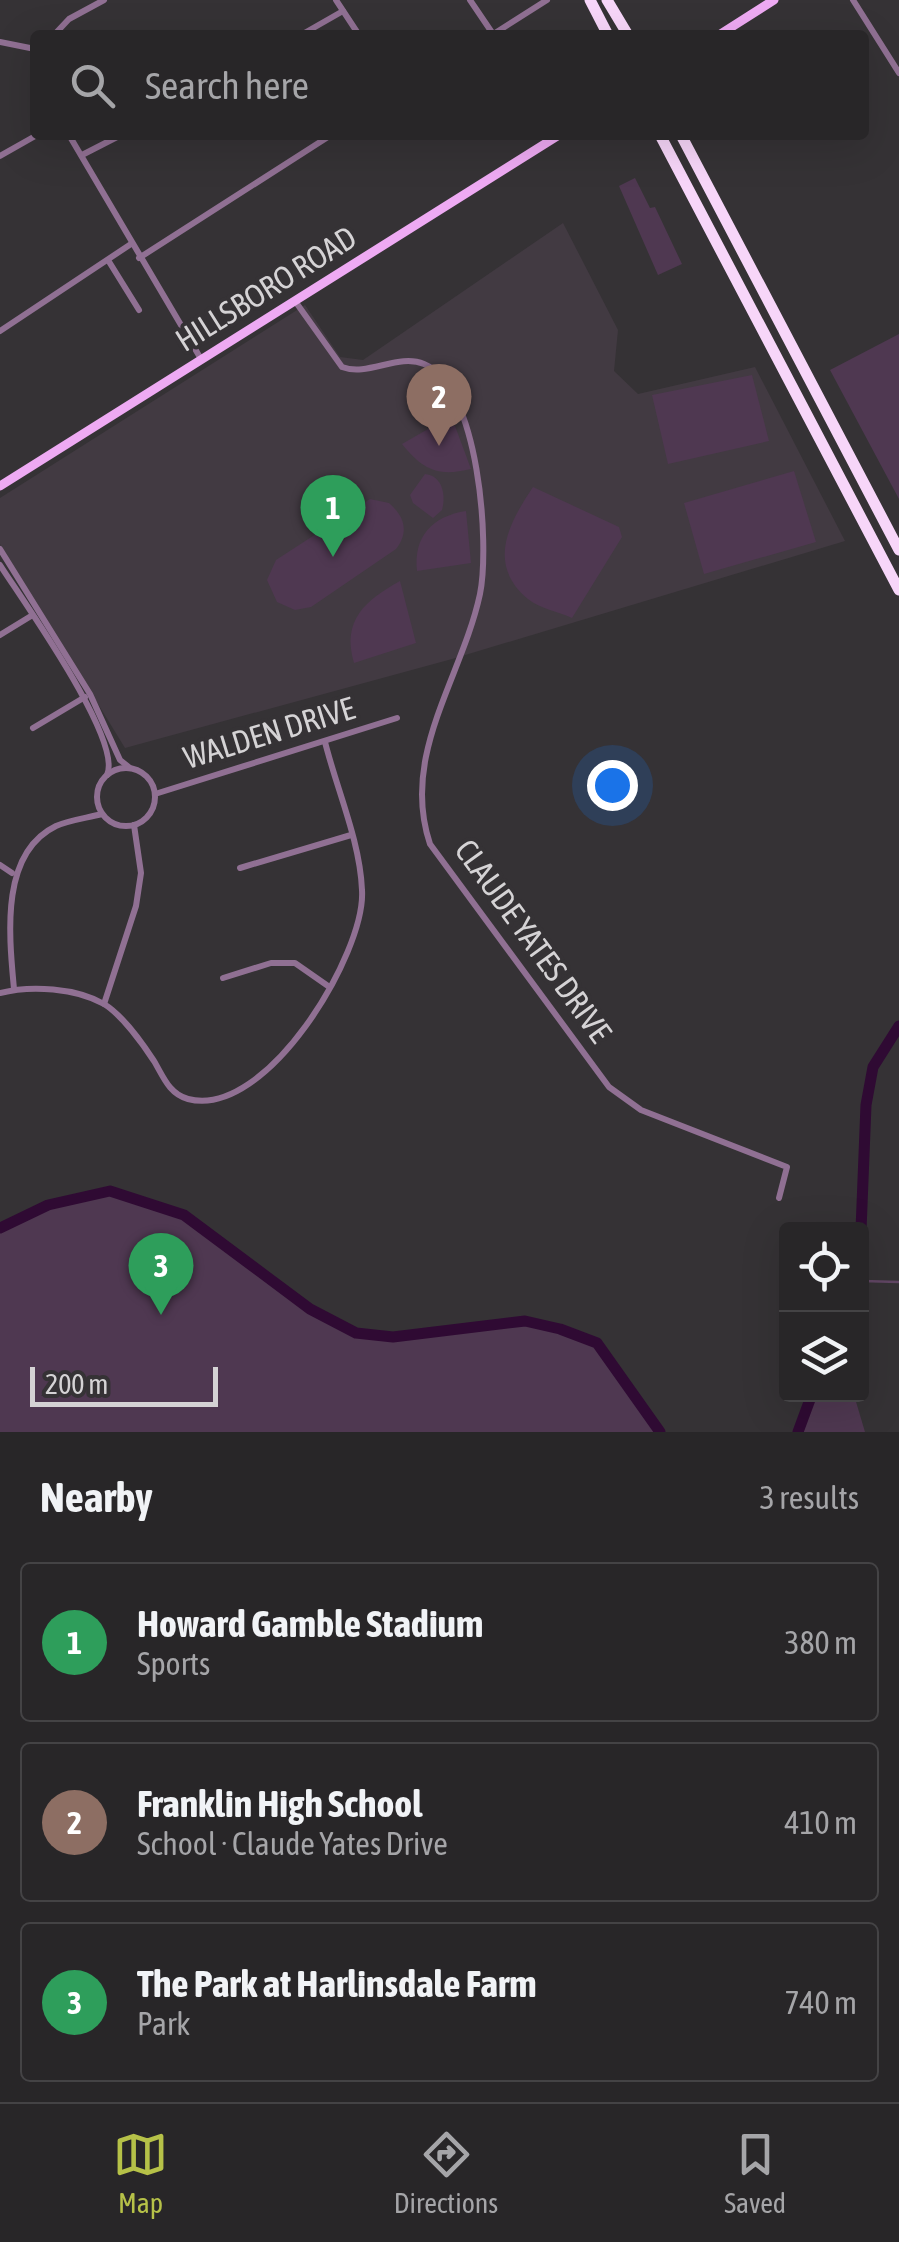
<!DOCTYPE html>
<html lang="en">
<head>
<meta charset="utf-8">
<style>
	:root { --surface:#282628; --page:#302e30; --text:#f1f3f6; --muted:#a5a5a8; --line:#444345; --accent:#b6c148 }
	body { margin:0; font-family:"Asap Condensed",sans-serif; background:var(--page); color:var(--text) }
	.controls { position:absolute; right:30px; bottom:30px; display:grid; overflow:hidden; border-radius:10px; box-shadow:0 10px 40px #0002 }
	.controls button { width:90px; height:90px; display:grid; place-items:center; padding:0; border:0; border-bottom:2px solid var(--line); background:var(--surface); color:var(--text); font:50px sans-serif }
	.scale { position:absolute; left:30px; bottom:25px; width:188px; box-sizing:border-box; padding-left:10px; border:5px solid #d5d3d5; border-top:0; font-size:28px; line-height:35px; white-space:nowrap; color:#d5d3d5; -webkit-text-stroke:8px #353235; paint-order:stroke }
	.you { position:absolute; left:612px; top:785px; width:35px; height:35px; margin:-25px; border:8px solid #fff; border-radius:50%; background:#1a73e8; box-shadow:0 0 0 15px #1a73e833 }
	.badge { display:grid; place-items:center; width:65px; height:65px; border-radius:50%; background:var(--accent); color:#fff; font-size:32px; font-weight:700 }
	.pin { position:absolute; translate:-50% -82px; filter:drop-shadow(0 2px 5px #0008) }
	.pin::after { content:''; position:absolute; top:52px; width:35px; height:30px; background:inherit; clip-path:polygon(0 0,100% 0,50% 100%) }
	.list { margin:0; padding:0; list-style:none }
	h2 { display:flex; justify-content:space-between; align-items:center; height:130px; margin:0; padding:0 40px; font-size:42px }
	h2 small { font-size:32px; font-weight:400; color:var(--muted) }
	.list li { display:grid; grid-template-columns:65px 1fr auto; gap:30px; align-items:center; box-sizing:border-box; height:160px; margin:0 20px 20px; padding:0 20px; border:2px solid var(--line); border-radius:10px }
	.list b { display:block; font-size:38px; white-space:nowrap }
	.list p { margin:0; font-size:32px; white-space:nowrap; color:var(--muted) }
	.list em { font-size:32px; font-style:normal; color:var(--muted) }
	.icon { flex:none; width:55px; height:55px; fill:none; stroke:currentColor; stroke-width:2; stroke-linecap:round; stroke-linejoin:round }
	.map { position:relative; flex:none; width:899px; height:1432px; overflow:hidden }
	.search { position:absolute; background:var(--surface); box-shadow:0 10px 40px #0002; left:30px; right:30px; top:30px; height:110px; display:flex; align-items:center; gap:25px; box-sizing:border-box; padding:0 35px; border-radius:10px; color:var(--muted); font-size:38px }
	.sheet { height:670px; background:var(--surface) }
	nav { display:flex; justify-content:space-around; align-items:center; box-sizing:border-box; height:140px; border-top:2px solid var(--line); background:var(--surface); font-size:28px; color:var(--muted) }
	nav a { display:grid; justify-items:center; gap:5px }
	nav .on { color:var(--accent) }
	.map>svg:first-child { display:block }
</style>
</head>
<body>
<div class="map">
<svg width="899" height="1432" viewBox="0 0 899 1432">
	<rect width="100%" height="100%" fill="#353235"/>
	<path fill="#423a42" d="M563 223 618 330 614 371 638 394 755 367 845 541 452 659 125 748 0 544V498L305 305 340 357 363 360Z"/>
	<g fill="#4f3851">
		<path d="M635 178 650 208 655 207 682 264 658 275 619 186Z"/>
		<path d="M899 334V499L830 370Z"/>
		<path d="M752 375 769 441 668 464 652 395Z"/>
		<path d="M442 421 455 426 471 469C438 477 423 470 402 444Z"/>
		<path d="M794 471 816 542 704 574 684 503Z"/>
		<path d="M425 474C443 476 446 496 442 510L433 518 413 503 410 495Z"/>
		<path d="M533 487 619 527 622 537 572 618C559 612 539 608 528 599 486 564 509 523 533 487Z"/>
		<path d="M370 499 389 503C405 517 409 532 396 549L311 607 295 610 277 602 267 580 276 560Z"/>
		<path d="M466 511 471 563 417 571C413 536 433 516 466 511Z"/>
		<path d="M400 581 416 643 354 663C341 620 366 600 400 581Z"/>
		<path d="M110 1191 184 1215 310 1309 356 1333 393 1337 525 1321 597 1343 660 1432H0V1228L48 1205Z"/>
		<path d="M812 1395H854L865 1432H798Z"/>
	</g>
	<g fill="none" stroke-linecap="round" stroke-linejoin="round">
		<path stroke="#614664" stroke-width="2.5" d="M862 1281 899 1282"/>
		<g stroke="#2f0a33" stroke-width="11">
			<path d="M0 1228 48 1205 110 1191 184 1215 310 1309 356 1333 393 1337 525 1321 560 1329 597 1343 660 1432"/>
			<path d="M861 1230 866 1105 873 1067 899 1026"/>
			<path d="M862 1237V1281"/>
			<path d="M798 1432 812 1394"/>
		</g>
		<g stroke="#907093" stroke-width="6">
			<path d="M336 0 359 35"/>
			<path d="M470 0 493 34"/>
			<path d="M853 0 899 73"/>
			<path d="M54 35 69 19 104 0"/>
			<path d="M301 35 343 11"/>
			<path d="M492 35 547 0"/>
			<path d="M0 42 35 49"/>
			<path d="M69 135 201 359"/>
			<path d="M82 155 121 135"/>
			<path d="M0 156 37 135"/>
			<path d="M139 258 331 135"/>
			<path d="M108 260 139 310"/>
			<path d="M295 301 342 367C368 377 398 353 424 364 479 387 490 544 480 594 462 678 400 755 430 844L609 1087 641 1110 787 1167 779 1198"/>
			<path d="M0 331 131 244"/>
			<path d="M0 549 90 694 120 760 130 768"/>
			<path d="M0 565C23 601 123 740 107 775"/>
			<path d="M0 635 31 616"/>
			<path d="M33 728 85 697"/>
			<circle cx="126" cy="797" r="29"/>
			<path d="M155 794 397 718"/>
			<path d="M0 865 12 873"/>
			<path d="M240 868 351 835"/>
			<path d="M223 978 271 963H295L328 986"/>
			<path d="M14 989C9 935 0 853 56 826 70 820 87 818 102 814"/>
			<path d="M0 993C31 985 76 988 104 1004 122 1015 143 1044 154 1061 163 1076 169 1094 188 1099 266 1120 366 953 362 890 360 841 337 790 325 742"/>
			<path d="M104 1004 136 906 141 873 134 825"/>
		</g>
		<g stroke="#eeaaf3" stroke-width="9">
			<path d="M719 35 774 0"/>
			<path d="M0 486 559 135"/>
		</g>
		<g stroke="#f7d6f9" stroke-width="11">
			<path d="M590 0 608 35"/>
			<path d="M607 0 628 35"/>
			<path d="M660 135 899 590"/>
			<path d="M681 135 899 550"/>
		</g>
	</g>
	<g text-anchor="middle" stroke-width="8" stroke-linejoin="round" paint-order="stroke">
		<g font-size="32" fill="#d5d3d5" stroke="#353235">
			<text transform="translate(266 289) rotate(-32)" y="11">HILLSBORO ROAD</text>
			<text transform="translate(269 733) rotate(-17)" y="11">WALDEN DRIVE</text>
			<text transform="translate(533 941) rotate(54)" y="11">CLAUDE YATES DRIVE</text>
		</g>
	</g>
</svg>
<div class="controls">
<button><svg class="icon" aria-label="locate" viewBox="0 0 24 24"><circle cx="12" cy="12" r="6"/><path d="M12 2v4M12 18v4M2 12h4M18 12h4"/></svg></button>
<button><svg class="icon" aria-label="layers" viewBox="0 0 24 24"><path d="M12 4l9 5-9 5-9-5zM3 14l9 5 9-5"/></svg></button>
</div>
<div class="scale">200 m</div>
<div class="you"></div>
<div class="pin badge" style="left:333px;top:557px;background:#2e9e5b">1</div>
<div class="pin badge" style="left:439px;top:446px;background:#8d6e63">2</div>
<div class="pin badge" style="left:161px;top:1315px;background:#2e9e5b">3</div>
<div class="search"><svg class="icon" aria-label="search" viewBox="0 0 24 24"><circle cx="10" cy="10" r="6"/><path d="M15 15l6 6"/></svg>Search here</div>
</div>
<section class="sheet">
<h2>Nearby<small>3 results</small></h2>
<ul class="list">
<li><span class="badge" style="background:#2e9e5b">1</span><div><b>Howard Gamble Stadium</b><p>Sports</p></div><em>380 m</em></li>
<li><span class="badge" style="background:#8d6e63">2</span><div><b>Franklin High School</b><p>School · Claude Yates Drive</p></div><em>410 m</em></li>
<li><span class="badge" style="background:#2e9e5b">3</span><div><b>The Park at Harlinsdale Farm</b><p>Park</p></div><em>740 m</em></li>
</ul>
</section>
<nav>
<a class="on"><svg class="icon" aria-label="map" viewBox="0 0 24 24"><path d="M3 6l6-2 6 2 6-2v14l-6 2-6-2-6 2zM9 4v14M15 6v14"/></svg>Map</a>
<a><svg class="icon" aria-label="directions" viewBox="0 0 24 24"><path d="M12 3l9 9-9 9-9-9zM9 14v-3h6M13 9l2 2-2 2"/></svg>Directions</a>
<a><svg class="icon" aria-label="saved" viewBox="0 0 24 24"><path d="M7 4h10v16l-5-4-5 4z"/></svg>Saved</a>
</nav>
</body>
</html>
